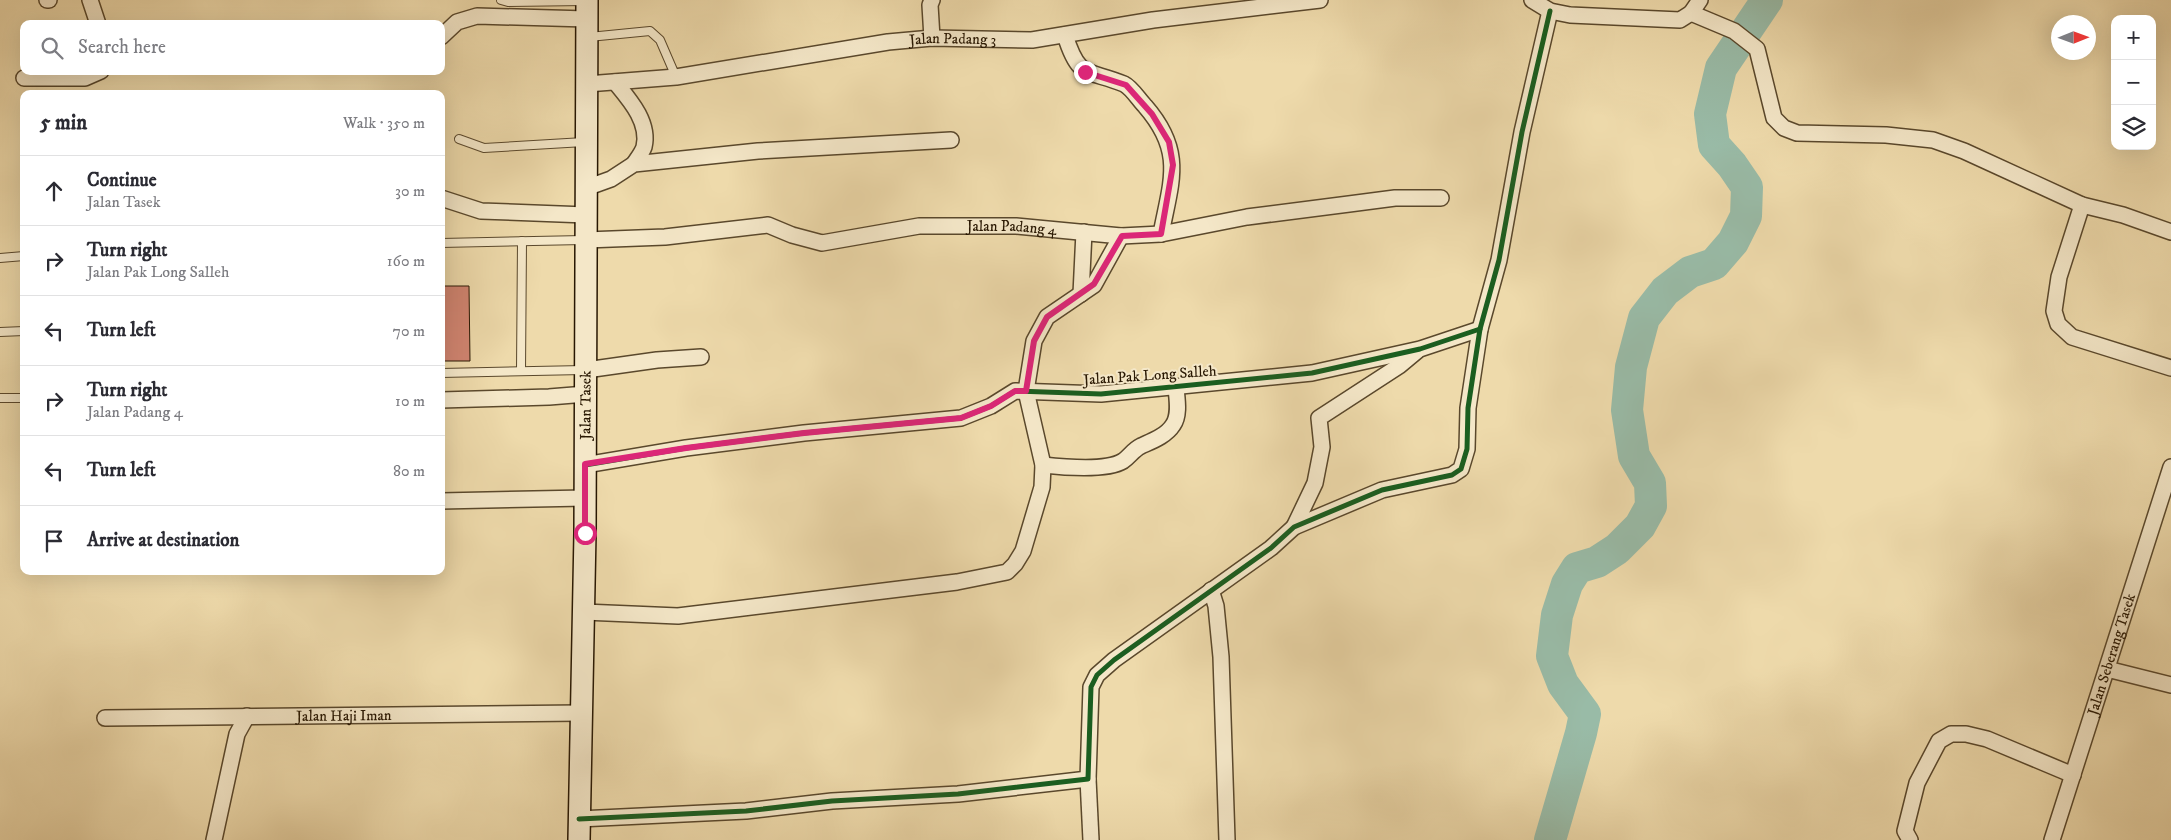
<!DOCTYPE html>
<html lang="en">
<head>
<meta charset="utf-8">
<style>
	:root { --surface:#fff; --page:#f7f7f7; --text:#2b2b33; --muted:#7c7c81; --line:#e1e1e2 }
	body { margin:0; font-family:"IM FELL DW Pica",serif; background:var(--page); color:var(--text) }
	.controls { position:absolute; right:15px; top:15px; display:grid; overflow:hidden; border-radius:10px; box-shadow:0 5px 20px #0002 }
	.controls button { width:45px; height:45px; display:grid; place-items:center; padding:0; border:0; border-bottom:1px solid var(--line); background:var(--surface); color:var(--text); font:25px sans-serif }
	.compass { position:absolute; left:2051px; top:15px; width:45px; height:45px; border-radius:50%; background:var(--surface); box-shadow:0 5px 20px #0002; rotate:89deg }
	.stop { position:absolute; width:15px; height:15px; margin:-11px; border:4px solid #db2777; border-radius:50%; background:#fff }
	.stop.end { background:#db2777; border-color:#fff; box-shadow:0 1px 5px #0008 }
	.list { margin:0; padding:0; list-style:none }
	h2 { display:flex; justify-content:space-between; align-items:center; height:65px; margin:0; padding:0 20px; font-size:21px }
	h2 small { font-size:16px; font-weight:400; color:var(--muted) }
	.list li { display:grid; grid-template-columns:32px 1fr auto; gap:15px; align-items:center; box-sizing:border-box; height:70px; padding:0 20px; border-top:1px solid var(--line) }
	.list b { display:block; font-size:19px; white-space:nowrap }
	.list p { margin:0; font-size:16px; white-space:nowrap; color:var(--muted) }
	.list em { font-size:16px; font-style:normal; color:var(--muted) }
	.icon { flex:none; width:28px; height:28px; fill:none; stroke:currentColor; stroke-width:2; stroke-linecap:round; stroke-linejoin:round }
	.map { position:relative; flex:none; width:2171px; height:840px; overflow:hidden }
	.search { position:absolute; background:var(--surface); box-shadow:0 5px 20px #0002; left:20px; top:20px; width:425px; height:55px; display:flex; align-items:center; gap:12px; box-sizing:border-box; padding:0 18px; border-radius:10px; color:var(--muted); font-size:19px }
	.panel { position:absolute; background:var(--surface); box-shadow:0 5px 20px #0002; left:20px; top:90px; width:425px; height:485px; border-radius:10px }
	.map>svg:first-child { display:block }
</style>
</head>
<body>
<div class="map">
<svg width="2171" height="840" viewBox="0 0 2171 840">
	<rect width="100%" height="100%" fill="#eedaab"/>
	<filter id="stains"><feTurbulence type="fractalNoise" baseFrequency=".004" numOctaves="4"/><feColorMatrix values="0 0 0 0 .2 0 0 0 0 .09 0 0 0 0 .02 0 0 0 .5 -.17"/></filter>
	<radialGradient id="worn" r=".72"><stop offset=".6" stop-color="#630" stop-opacity="0"/><stop offset="1" stop-color="#630" stop-opacity=".3"/></radialGradient>
	<g fill="none" stroke-linecap="round" stroke-linejoin="round">
		<path stroke="#99bba7" stroke-width="32" d="M1550 840 1581 733 1585 714 1563 684 1552 656 1557 615 1567 584 1577 568 1597 562 1617 549 1640 526 1651 506 1650 483 1634 456 1627 410 1631 367 1644 318 1665 291 1690 272 1714 264 1733 242 1746 216 1747 187 1732 165 1714 145 1710 114 1721 68 1767 0"/>
	</g>
	<path fill="#d08370" stroke="#281702" d="M441 286H469L470 361H441Z"/>
	<g fill="none" stroke-linecap="round" stroke-linejoin="round">
		<defs>
			<g id="service">
				<path d="M501 0 508 2 586 1"/>
				<path d="M589 37 650 31 660 40 676 77"/>
				<path d="M459 139 484 148 584 142"/>
				<path d="M441 243 584 240"/>
				<path d="M0 258 24 256"/>
				<path d="M0 332 24 331"/>
				<path d="M521 371 522 241"/>
				<path d="M441 373 584 370"/>
				<path d="M0 398H24"/>
			</g>
			<g id="minor">
				<path d="M47 0H49"/>
				<path d="M90 0 98 24"/>
				<path d="M1532 0 1550 11 1570 15 1680 20 1691 13 1700 0"/>
				<path d="M1691 13 1734 31 1757 49 1774 118 1784 128 1797 133 1886 135 1933 140 1964 151 2082 205 2123 215 2171 232"/>
				<path d="M1065 35C1079 80 1087 69 1124 84 1132 88 1139 100 1145 106 1185 152 1171 181 1161 234"/>
				<path d="M441 37 457 22 477 16 587 19"/>
				<path d="M932 38 930 5 932 0"/>
				<path d="M24 78H85L101 71"/>
				<path d="M615 82C629 99 650 122 644 147 642 153 637 159 634 164"/>
				<path id="s1" d="M587 84 676 77 888 42 932 38 1032 40 1153 20 1320 0"/>
				<path d="M586 188 611 179 634 164 758 151 951 140"/>
				<path d="M441 198 481 211 586 215"/>
				<path d="M2082 205 2059 277 2054 311 2058 324 2072 337 2171 368"/>
				<path id="s2" d="M586 240 665 237 768 225 792 235 822 243 919 226H1016L1121 236 1161 234 1247 217 1349 204 1395 198H1441"/>
				<path d="M1081 294 1084 232"/>
				<path d="M586 370 657 360 701 357"/>
				<path d="M441 400 549 397 586 394"/>
				<path d="M585 465 686 448 804 433 961 418 991 406 1015 391 1101 394 1312 373 1420 349 1480 329"/>
				<path d="M1043 465C1062 467 1107 471 1123 461 1130 456 1133 450 1141 446 1152 441 1166 436 1173 425 1180 415 1177 399 1176 388"/>
				<path d="M441 501 585 498"/>
				<path d="M1294 527 1315 483 1322 447 1319 418 1399 366 1417 351"/>
				<path d="M1211 590 1216 606 1221 657 1227 840"/>
				<path d="M584 612 678 616 957 582 1007 572 1015 564 1023 551 1042 487 1043 465 1026 391 1034 341 1047 317 1094 285 1121 236"/>
				<path d="M2107 669 2171 685"/>
				<path id="s3" d="M105 718 581 713"/>
				<path d="M1088 779 1091 840"/>
				<path d="M579 819 746 811 832 801 958 794 1088 779 1091 687 1097 675 1114 660 1271 548 1294 527 1382 490 1452 475 1461 469 1467 449 1468 408 1480 329 1499 260 1522 132 1550 11"/>
				<path d="M214 840 237 734 247 716"/>
				<path d="M1910 840 1905 831 1917 783 1939 741 1951 734H1966L1987 739 2073 775"/>
				<path id="s4" d="M2052 840 2171 467"/>
			</g>
			<g id="secondary">
				<path id="s5" d="M579 840 585 533 587 0"/>
			</g>
		</defs>
		<use href="#service" stroke="#5a482c" stroke-width="10"/>
		<use href="#minor" stroke="#5a482c" stroke-width="18"/>
		<use href="#secondary" stroke="#281702" stroke-width="24"/>
		<use href="#service" stroke="#f4e7c8" stroke-width="8"/>
		<use href="#minor" stroke="#f4e7c8" stroke-width="15"/>
		<use href="#secondary" stroke="#f4e7c8" stroke-width="21"/>
		<defs>
			<g id="cycleway">
				<path d="M585 465 686 448 804 433 961 418 991 406 1015 391 1101 394 1312 373 1420 349 1480 329"/>
				<path d="M579 819 746 811 832 801 958 794 1088 779 1091 687 1097 675 1114 660 1271 548 1294 527 1382 490 1452 475 1461 469 1467 449 1468 408 1480 329 1499 260 1522 132 1550 11"/>
			</g>
		</defs>
		<use href="#cycleway" stroke="#f4e7c8" stroke-width="8"/>
		<use href="#cycleway" stroke="#1b5e20" stroke-width="5"/>
	</g>
	<g fill="none" stroke-linecap="round" stroke-linejoin="round">
		<path stroke="#db2777" stroke-width="6" d="M585 533V464L686 448 804 433 961 418 991 406 1015 391H1026L1034 341 1047 317 1094 284 1122 236 1161 234 1173 165 1169 142 1152 114 1126 85 1085 72"/>
	</g>
	<g text-anchor="middle" stroke-width="4" stroke-linejoin="round" paint-order="stroke">
		<g font-size="15" fill="#281702" stroke="#f4e7c8">
			<text dy="5" stroke="none"><textPath href="#s1" startOffset="369">Jalan Padang 3</textPath></text>
			<text dy="5" stroke="none"><textPath href="#s2" startOffset="431">Jalan Padang 4</textPath></text>
			<text transform="translate(1150 375) rotate(-4)" y="5">Jalan Pak Long Salleh</text>
			<text dy="5" stroke="none"><textPath href="#s5" startOffset="435">Jalan Tasek</textPath></text>
			<text dy="5" stroke="none"><textPath href="#s4" startOffset="195">Jalan Seberang Tasek</textPath></text>
			<text dy="5" stroke="none"><textPath href="#s3" startOffset="239">Jalan Haji Iman</textPath></text>
		</g>
	</g>
	<rect width="100%" height="100%" filter="url(#stains)"/>
	<rect width="100%" height="100%" fill="url(#worn)"/>
</svg>
<div class="controls">
<button>+</button>
<button>−</button>
<button><svg class="icon" aria-label="layers" viewBox="0 0 24 24"><path d="M12 4l9 5-9 5-9-5zM3 14l9 5 9-5"/></svg></button>
</div>
<svg class="compass" viewBox="-18 -18 36 36"><path d="M0-13l5 13h-10z" fill="#e53935"/><path d="M0 13l5-13h-10z" fill="#7c7c81"/></svg>
<div class="stop" style="left:585px;top:533px"></div>
<div class="stop end" style="left:1085px;top:72px"></div>
<div class="search"><svg class="icon" aria-label="search" viewBox="0 0 24 24"><circle cx="10" cy="10" r="6"/><path d="M15 15l6 6"/></svg>Search here</div>
<section class="panel">
<h2>5 min<small>Walk · 350 m</small></h2>
<ul class="list">
<li><svg class="icon" aria-label="ahead" viewBox="0 0 24 24"><path d="M12 20V5M6 11l6-6 6 6"/></svg><div><b>Continue</b><p>Jalan Tasek</p></div><em>30 m</em></li>
<li><svg class="icon" aria-label="right" viewBox="0 0 24 24"><path d="M7 20v-9h11M14 6l5 5-5 5"/></svg><div><b>Turn right</b><p>Jalan Pak Long Salleh</p></div><em>160 m</em></li>
<li><svg class="icon" aria-label="left" viewBox="0 0 24 24"><path d="M17 20v-9H6M10 6l-5 5 5 5"/></svg><div><b>Turn left</b></div><em>70 m</em></li>
<li><svg class="icon" aria-label="right" viewBox="0 0 24 24"><path d="M7 20v-9h11M14 6l5 5-5 5"/></svg><div><b>Turn right</b><p>Jalan Padang 4</p></div><em>10 m</em></li>
<li><svg class="icon" aria-label="left" viewBox="0 0 24 24"><path d="M17 20v-9H6M10 6l-5 5 5 5"/></svg><div><b>Turn left</b></div><em>80 m</em></li>
<li><svg class="icon" aria-label="arrive" viewBox="0 0 24 24"><path d="M6 21V4h12l-3 4 3 4H6"/></svg><div><b>Arrive at destination</b></div></li>
</ul>
</section>
</div>
</body>
</html>
